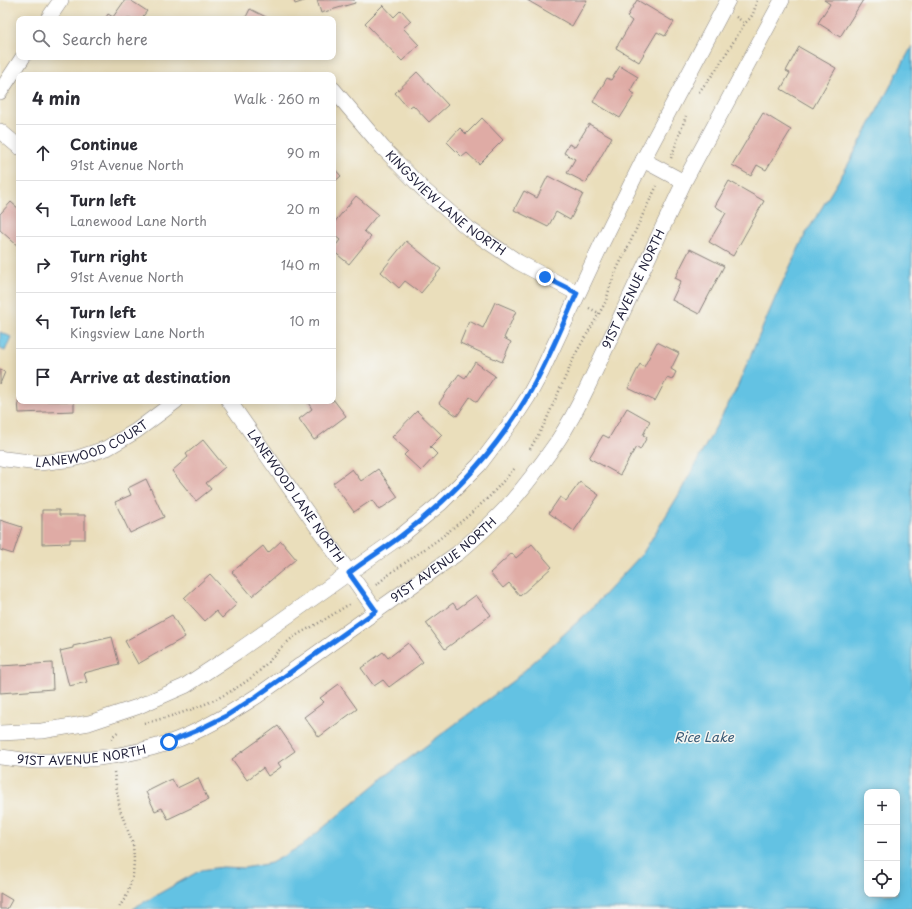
<!DOCTYPE html>
<html lang="en">
<head>
<meta charset="utf-8">
<style>
	:root { --surface:#fff; --page:#f2f2f3; --text:#2b2b33; --muted:#7c7c81; --line:#e1e1e2 }
	body { margin:0; font-family:"Playpen Sans",sans-serif; background:var(--page); color:var(--text) }
	.controls { position:absolute; right:12px; bottom:12px; display:grid; overflow:hidden; border-radius:8px; box-shadow:0 2px 10px #0003 }
	.controls button { width:36px; height:36px; display:grid; place-items:center; padding:0; border:0; border-bottom:1px solid var(--line); background:var(--surface); color:var(--text); font:20px sans-serif }
	.stop { position:absolute; width:12px; height:12px; margin:-9px; border:3px solid #1a73e8; border-radius:50%; background:#fff }
	.stop.end { background:#1a73e8; border-color:#fff; box-shadow:0 1px 4px #0008 }
	.list { margin:0; padding:0; list-style:none }
	h2 { display:flex; justify-content:space-between; align-items:center; height:52px; margin:0; padding:0 16px; font-size:17px }
	h2 small { font-size:13px; font-weight:400; color:var(--muted) }
	.list li { display:grid; grid-template-columns:26px 1fr auto; gap:12px; align-items:center; box-sizing:border-box; height:56px; padding:0 16px; border-top:1px solid var(--line) }
	.list b { display:block; font-size:15px; white-space:nowrap }
	.list p { margin:0; font-size:13px; white-space:nowrap; color:var(--muted) }
	.list em { font-size:13px; font-style:normal; color:var(--muted) }
	.icon { flex:none; width:22px; height:22px; fill:none; stroke:currentColor; stroke-width:2; stroke-linecap:round; stroke-linejoin:round }
	.map { position:relative; flex:none; width:912px; height:909px; overflow:hidden }
	.search { position:absolute; background:var(--surface); box-shadow:0 2px 10px #0003; left:16px; top:16px; width:320px; height:44px; display:flex; align-items:center; gap:10px; box-sizing:border-box; padding:0 14px; border-radius:8px; color:var(--muted); font-size:15px }
	.panel { position:absolute; background:var(--surface); box-shadow:0 2px 10px #0003; left:16px; top:72px; width:320px; height:332px; border-radius:8px }
	.map>svg:first-child { display:block }
</style>
</head>
<body>
<div class="map">
<svg width="912" height="909" viewBox="0 0 912 909">
	<rect width="100%" height="100%" fill="#f6f6f2"/>
	<filter id="ink" filterUnits="userSpaceOnUse"><feTurbulence type="fractalNoise" baseFrequency=".025" numOctaves="2"/><feDisplacementMap in="SourceGraphic" scale="8" xChannelSelector="R" yChannelSelector="G"/><feConvolveMatrix kernelMatrix="1 2 1 2 8 2 1 2 1" color-interpolation-filters="sRGB"/></filter>
	<filter id="wash" filterUnits="userSpaceOnUse"><feTurbulence type="fractalNoise" baseFrequency=".012" numOctaves="4" result="noise"/><feDisplacementMap in="SourceGraphic" scale="16" xChannelSelector="R" yChannelSelector="G"/><feGaussianBlur stdDeviation="0.9" result="paint"/><feColorMatrix in="noise" values="0 0 0 0 0 0 0 0 0 0 0 0 0 0 0 0 0 1.4 0 .05"/><feComposite in="paint" operator="in"/></filter>
	<g filter="url(#wash)">
		<rect width="100%" height="100%" fill="#eadebb"/>
		<g fill="#64c2e3" stroke="#43728f" fill-rule="evenodd">
			<path d="M912 46V909H133L137 906 162 892 201 870 222 867 244 868 271 863 301 846 387 775 514 680 588 612 643 553 678 496 736 390 776 296 805 235 845 170ZM867 792H897V894H867Z"/>
			<path d="M0 332 11 337 5 351 0 349Z"/>
		</g>
		<g id="blocks">
			<g fill="#dfaba5">
				<path d="M125 0H130L147 11 141 19H105L108 14 113 17Z"/>
				<path d="M294 0H307L295 4Z"/>
				<path d="M317 0H354L355 3 321 13Z"/>
				<path d="M527 0H587L572 26Z"/>
				<path d="M637 0 674 22 665 36 657 32 639 62 616 48 632 21 627 17Z"/>
				<path d="M824 0H863L840 37 818 23 830 4Z"/>
				<path d="M383 5 394 17 401 10 411 21 403 28 419 45 402 61 365 23Z"/>
				<path d="M250 9 270 19H245Z"/>
				<path d="M799 47 836 68 813 108 781 89 790 73 786 71Z"/>
				<path d="M620 66 638 77 630 91 635 94 620 118 593 102 607 78 611 80Z"/>
				<path d="M417 72 448 105 429 122 413 105 408 108 395 93Z"/>
				<path d="M763 113 791 130 766 170 757 165 751 176 732 165Z"/>
				<path d="M482 118 503 140 479 164 467 153 462 157 447 142 460 128 466 134Z"/>
				<path d="M589 124 612 137 586 183 567 173 575 159 564 153 569 144 575 147Z"/>
				<path d="M333 167 341 176 333 183Z"/>
				<path d="M548 176 583 194 570 220 556 212 548 227 514 210 524 191 537 198Z"/>
				<path d="M729 181 764 201 733 256 709 242 726 213 715 206Z"/>
				<path d="M356 196 378 214 364 231 371 237 349 264 333 251V249L340 240 333 234V224Z"/>
				<path d="M11 202 19 209V247L0 230V214Z"/>
				<path d="M406 241 441 269 421 293 405 281 399 288 381 272Z"/>
				<path d="M690 249 724 266 699 314 672 300 681 281 675 278Z"/>
				<path d="M495 302 516 311 504 338 511 342 502 362 460 343 469 321 483 328Z"/>
				<path d="M657 342 679 353 671 369 676 372 672 380 667 378 655 401 628 388 640 364 644 367Z"/>
				<path d="M475 362 495 376 477 402 470 397 457 416 439 403 459 374 465 378Z"/>
				<path d="M0 370 5 372 0 384Z"/>
				<path d="M333 399 346 416 314 440 299 419 312 409 307 401H333Z"/>
				<path d="M18 401H74V411L19 413Z"/>
				<path d="M627 408 650 421 643 435 647 437 640 450 636 447 620 475 589 458 603 435 609 438Z"/>
				<path d="M417 411 442 435 430 447 437 454 421 471 404 455 408 451 392 437Z"/>
				<path d="M203 440 225 467 206 483 211 489 196 501 172 471 188 457 186 454Z"/>
				<path d="M352 469 361 481 378 469 398 497 379 510 372 500 354 512 333 483Z"/>
				<path d="M146 479 164 517 130 533 115 502 131 495 128 488Z"/>
				<path d="M580 482 599 495 574 531 549 513 560 497 566 501Z"/>
				<path d="M42 510H59V515H85V539H70V543L42 544Z"/>
				<path d="M0 520 22 527 13 554 0 550Z"/>
				<path d="M281 541 296 559 252 596 232 572 263 546 268 553Z"/>
				<path d="M532 544 552 567 520 596 509 583 503 588 490 573 512 553 516 558Z"/>
				<path d="M210 574 237 604 222 618 216 611 205 621 184 598Z"/>
				<path d="M476 595 491 615 445 649 426 623 453 603 457 609Z"/>
				<path d="M172 615 185 637 138 664 125 641Z"/>
				<path d="M112 637 119 664 84 673 87 682 69 686 60 651 73 648V646Z"/>
				<path d="M408 643 423 662 389 687 383 680 374 686 361 668 383 652 388 658Z"/>
				<path d="M52 663 53 689 0 693V666Z"/>
				<path d="M339 684 357 709 319 737 304 717 324 702 320 698Z"/>
				<path d="M278 726 295 751 278 763 281 767 268 776 263 768 247 780 232 759Z"/>
				<path d="M198 778 208 800 168 819 162 808 155 811 146 792 172 779 177 788Z"/>
				<path d="M0 893 12 900 7 909H0Z"/>
			</g>
		</g>
	</g>
	<g filter="url(#ink)">
		<use href="#blocks" fill-opacity="0" stroke="#86807b" stroke-width="1"/>
		<g fill="none" stroke-linecap="round" stroke-linejoin="round">
			<defs>
				<g id="street">
					<path d="M48 19 61 0"/>
					<path id="s1" d="M333 89 383 148 424 190 469 229 518 262 577 293"/>
					<path d="M0 92 23 57"/>
					<path d="M0 131 19 147"/>
					<path d="M643 160 684 182"/>
					<path id="s2" d="M229 401 376 611"/>
					<path id="s3" d="M0 458 5 459 39 463 74 459 107 448 136 431 176 401"/>
					<path d="M0 733 42 731 89 723 137 707 185 686 238 651 401 536 441 503 479 465 513 420 528 397 541 373 601 245 643 160 728 0"/>
					<path id="s4" d="M0 757C13 758 26 761 39 761 83 762 127 756 168 743 200 732 229 714 257 696L458 553C474 539 490 525 505 509 524 488 541 465 557 442 569 424 579 405 588 386L684 182 782 0"/>
				</g>
			</defs>
			<use href="#street" stroke="#86807b" stroke-width="16"/>
			<g stroke="#86807b" stroke-width="2.5" stroke-dasharray="1 3" stroke-linecap="butt">
				<path d="M736 17 745 23"/>
				<path d="M699 92 716 70 745 23C754 16 754 11 757 0"/>
				<path d="M671 158 686 116"/>
				<path d="M589 308 599 313"/>
				<path d="M530 449 544 425 576 353 604 305C608 297 609 287 613 279 617 267 624 256 629 245 638 225 647 205 657 186"/>
				<path d="M376 585 392 572 439 539 468 516 490 496 516 467"/>
				<path d="M144 723C184 714 224 700 256 674 268 663 278 650 291 639 299 633 308 629 317 624 329 617 340 610 351 603"/>
				<path d="M112 739 113 736 119 731"/>
				<path d="M114 772 120 810 133 844 134 860 133 875 127 895 118 909"/>
			</g>
			<use href="#street" stroke="#fff" stroke-width="15"/>
		</g>
	</g>
	<g fill="none" stroke-linecap="round" stroke-linejoin="round" filter="url(#ink)">
		<path stroke="#1a73e8" stroke-width="5" d="M169 742 196 731 226 716 257 696 376 611 349 573C366 560 384 549 401 536 451 498 495 452 527 397 547 364 561 328 577 293L545 277"/>
	</g>
	<g text-anchor="middle" stroke-width="3" stroke-linejoin="round" paint-order="stroke">
		<g font-size="12" fill="#22223b" stroke="#f6f6f2">
			<text dy="4" stroke="none"><textPath href="#s1" startOffset="161">KINGSVIEW LANE NORTH</textPath></text>
			<text dy="4" stroke="none"><textPath href="#s4" startOffset="838">91ST AVENUE NORTH</textPath></text>
			<text dy="4" stroke="none"><textPath href="#s3" startOffset="96">LANEWOOD COURT</textPath></text>
			<text dy="4" stroke="none"><textPath href="#s2" startOffset="116">LANEWOOD LANE NORTH</textPath></text>
			<text dy="4" stroke="none"><textPath href="#s4" startOffset="502">91ST AVENUE NORTH</textPath></text>
			<text dy="4" stroke="none"><textPath href="#s4" startOffset="82">91ST AVENUE NORTH</textPath></text>
		</g>
		<g font-size="13" font-style="italic" fill="#395a76" stroke="#f6f6f2">
			<text x="704" y="742">Rice Lake</text>
		</g>
	</g>
</svg>
<div class="controls">
<button>+</button>
<button>−</button>
<button><svg class="icon" aria-label="locate" viewBox="0 0 24 24"><circle cx="12" cy="12" r="6"/><path d="M12 2v4M12 18v4M2 12h4M18 12h4"/></svg></button>
</div>
<div class="stop" style="left:169px;top:742px"></div>
<div class="stop end" style="left:545px;top:277px"></div>
<div class="search"><svg class="icon" aria-label="search" viewBox="0 0 24 24"><circle cx="10" cy="10" r="6"/><path d="M15 15l6 6"/></svg>Search here</div>
<section class="panel">
<h2>4 min<small>Walk · 260 m</small></h2>
<ul class="list">
<li><svg class="icon" aria-label="ahead" viewBox="0 0 24 24"><path d="M12 20V5M6 11l6-6 6 6"/></svg><div><b>Continue</b><p>91st Avenue North</p></div><em>90 m</em></li>
<li><svg class="icon" aria-label="left" viewBox="0 0 24 24"><path d="M17 20v-9H6M10 6l-5 5 5 5"/></svg><div><b>Turn left</b><p>Lanewood Lane North</p></div><em>20 m</em></li>
<li><svg class="icon" aria-label="right" viewBox="0 0 24 24"><path d="M7 20v-9h11M14 6l5 5-5 5"/></svg><div><b>Turn right</b><p>91st Avenue North</p></div><em>140 m</em></li>
<li><svg class="icon" aria-label="left" viewBox="0 0 24 24"><path d="M17 20v-9H6M10 6l-5 5 5 5"/></svg><div><b>Turn left</b><p>Kingsview Lane North</p></div><em>10 m</em></li>
<li><svg class="icon" aria-label="arrive" viewBox="0 0 24 24"><path d="M6 21V4h12l-3 4 3 4H6"/></svg><div><b>Arrive at destination</b></div></li>
</ul>
</section>
</div>
</body>
</html>
